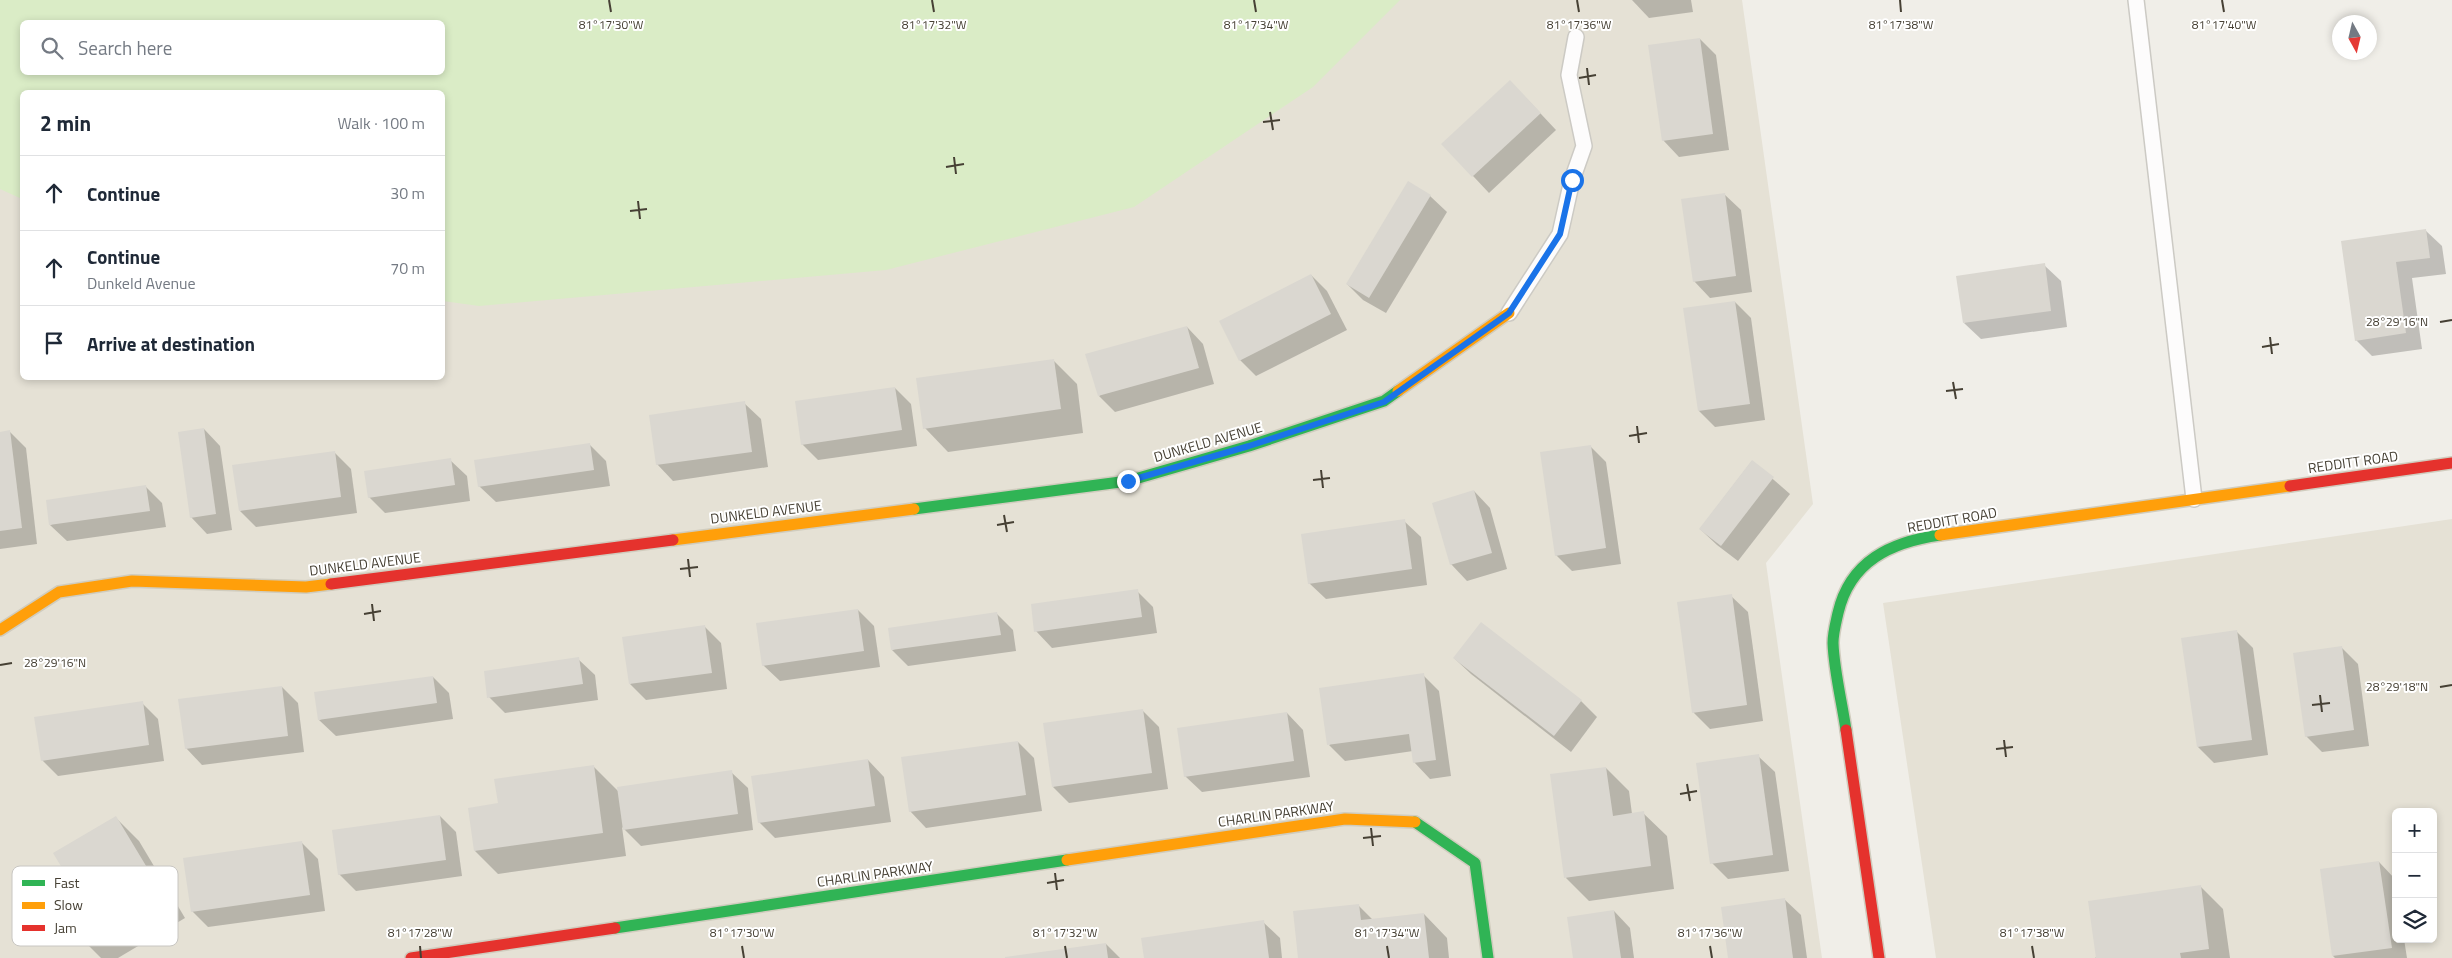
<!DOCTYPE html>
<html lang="en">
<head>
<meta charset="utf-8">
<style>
	:root { --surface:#fff; --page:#f2f2f3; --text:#1f2937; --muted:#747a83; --line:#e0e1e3 }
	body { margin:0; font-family:"Titillium Web",sans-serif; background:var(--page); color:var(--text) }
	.controls { position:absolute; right:15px; bottom:15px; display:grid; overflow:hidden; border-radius:8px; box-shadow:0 2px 8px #0003 }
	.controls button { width:45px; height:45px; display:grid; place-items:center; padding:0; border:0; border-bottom:1px solid var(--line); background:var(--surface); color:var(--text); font:25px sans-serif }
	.compass { position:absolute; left:2332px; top:15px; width:45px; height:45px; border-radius:50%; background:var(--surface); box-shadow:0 2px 8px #0003; rotate:172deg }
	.stop { position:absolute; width:15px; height:15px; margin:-11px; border:4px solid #1a73e8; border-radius:50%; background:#fff }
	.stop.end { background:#1a73e8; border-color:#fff; box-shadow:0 1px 5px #0008 }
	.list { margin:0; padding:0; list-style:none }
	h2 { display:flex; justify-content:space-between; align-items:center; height:65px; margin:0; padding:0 20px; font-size:21px }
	h2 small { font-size:16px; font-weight:400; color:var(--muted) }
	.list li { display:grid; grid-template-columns:32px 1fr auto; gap:15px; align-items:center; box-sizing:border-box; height:75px; padding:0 20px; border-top:1px solid var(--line) }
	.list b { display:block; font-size:19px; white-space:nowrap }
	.list p { margin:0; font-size:16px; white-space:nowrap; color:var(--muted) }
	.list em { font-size:16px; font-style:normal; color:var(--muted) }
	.icon { flex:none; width:28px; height:28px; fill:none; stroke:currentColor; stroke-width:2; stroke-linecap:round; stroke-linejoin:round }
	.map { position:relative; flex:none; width:2452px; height:958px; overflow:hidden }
	.search { position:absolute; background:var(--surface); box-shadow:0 2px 8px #0003; left:20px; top:20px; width:425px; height:55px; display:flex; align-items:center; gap:12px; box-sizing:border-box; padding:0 18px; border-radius:8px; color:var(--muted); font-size:19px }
	.panel { position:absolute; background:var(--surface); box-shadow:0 2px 8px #0003; left:20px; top:90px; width:425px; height:290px; border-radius:8px }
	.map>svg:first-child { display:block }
</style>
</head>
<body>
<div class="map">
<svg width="2452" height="958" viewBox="0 0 2452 958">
	<rect width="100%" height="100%" fill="#f0eee8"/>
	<g fill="#e5e1d5" fill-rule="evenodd">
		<path d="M124 0H1742L1813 504 1766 563 1822 958H0V18ZM22 22H442V72H22ZM22 92H442V378H22Z"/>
		<path d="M2452 519V958H1936L1883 603ZM2396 812H2433V939H2396Z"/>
	</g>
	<path fill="#daecc6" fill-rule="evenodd" d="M0 0H1400L1313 87 1134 207 886 270 479 306 443 301 442 92H22V199L0 189ZM22 22H442V72H22Z"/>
	<g fill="#0003">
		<path d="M1632 0H1691L1693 12 1649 18Z"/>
		<path d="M1700 39 1716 55 1729 150 1679 157 1663 140Z"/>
		<path d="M1526 98 1556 130 1489 193 1443 144Z"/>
		<path d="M1409 183 1430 196 1447 212 1386 313 1363 300 1347 284Z"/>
		<path d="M1724 194 1741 210 1752 292 1710 298 1694 281Z"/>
		<path d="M2425 230 2442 246 2446 274 2412 278 2422 349 2372 356 2356 340 2342 242Z"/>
		<path d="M2044 265 2061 281 2067 327 1981 339 1964 323Z"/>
		<path d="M1311 275 1327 291 1347 330 1256 376 1240 360Z"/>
		<path d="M1735 302 1751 318 1765 420 1715 427 1699 411Z"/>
		<path d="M1187 327 1203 344 1214 384 1115 412 1099 396Z"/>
		<path d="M1053 360 1077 384 1083 433 948 452 925 428Z"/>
		<path d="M895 388 911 404 917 446 818 460 802 444Z"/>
		<path d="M744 403 761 419 768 467 673 481 657 464Z"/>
		<path d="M204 429 220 446 232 530 207 534 191 517Z"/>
		<path d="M10 432 26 448 37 544 0 549V433Z"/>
		<path d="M590 445 606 461 610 486 496 502 479 486Z"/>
		<path d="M1590 446 1606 462 1621 564 1572 571 1556 555Z"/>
		<path d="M334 452 351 469 357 513 256 527 240 511Z"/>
		<path d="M450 460 467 476 470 501 385 513 369 497Z"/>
		<path d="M1752 461 1790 494 1738 561 1717 545 1700 529Z"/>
		<path d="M146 487 162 503 166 527 67 541 50 525Z"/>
		<path d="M1474 491 1490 508 1507 569 1467 581 1451 564Z"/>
		<path d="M1404 521 1421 537 1427 585 1326 599 1309 583Z"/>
		<path d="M1137 591 1153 607 1157 633 1052 648 1036 631Z"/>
		<path d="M1731 596 1748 612 1763 721 1710 729 1693 712Z"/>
		<path d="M858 610 874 626 880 667 780 681 763 665Z"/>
		<path d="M997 614 1013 630 1016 651 908 666 892 650Z"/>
		<path d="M704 626 721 643 727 689 646 700 630 684Z"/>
		<path d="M2236 631 2253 648 2268 755 2214 763 2198 747Z"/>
		<path d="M2341 647 2358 664 2369 746 2322 752 2306 736Z"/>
		<path d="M1454 658 1581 701 1597 717 1571 752 1471 674Z"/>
		<path d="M578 659 595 675 598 700 505 713 489 697Z"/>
		<path d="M1423 675 1439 691 1451 776 1430 779 1414 762 1413 751 1345 761 1329 745Z"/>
		<path d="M433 677 449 693 453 719 336 736 319 720Z"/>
		<path d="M282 687 298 703 304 752 202 765 186 748Z"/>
		<path d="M142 703 158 719 164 761 58 776 42 760Z"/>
		<path d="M1143 711 1159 727 1168 789 1069 803 1053 787Z"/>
		<path d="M1287 713 1303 730 1310 777 1202 792 1185 776Z"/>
		<path d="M1018 742 1034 758 1042 811 926 828 910 811Z"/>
		<path d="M1758 756 1775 772 1789 871 1728 879 1712 863Z"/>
		<path d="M868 760 884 777 891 822 775 838 759 822Z"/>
		<path d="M593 766 619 792 731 772 748 788 753 830 641 846 622 827 626 856 498 874 475 851 499 804Z"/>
		<path d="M1606 768 1629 791 1632 814 1643 813 1667 836 1674 889 1589 901 1566 878Z"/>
		<path d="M440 816 456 832 462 876 356 891 339 874Z"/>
		<path d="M115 817 139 841 185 918 118 958H101L84 941Z"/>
		<path d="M302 843 318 859 325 911 208 927 192 911Z"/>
		<path d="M2379 862 2395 879 2396 939H2404L2407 958H2335L2333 956Z"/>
		<path d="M2200 886 2223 909 2230 958H2095Z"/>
		<path d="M1784 899 1801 915 1807 958H1730Z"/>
		<path d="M1358 905 1373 920 1424 914 1447 938 1449 958H1300Z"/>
		<path d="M1614 911 1630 928 1634 958H1574Z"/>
		<path d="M1263 922 1280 938 1282 958H1145Z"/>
		<path d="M1106 944 1120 958H1006Z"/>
	</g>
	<g fill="#dad7d0">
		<path d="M1700 38 1713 134 1662 141 1648 45Z"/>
		<path d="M1510 80 1541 113 1472 177 1441 144Z"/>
		<path d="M1408 181 1431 195 1369 298 1346 284Z"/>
		<path d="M1725 193 1736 276 1693 282 1681 199Z"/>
		<path d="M2426 229 2430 258 2396 262 2406 333 2355 341 2341 241Z"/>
		<path d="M2045 263 2051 311 1963 323 1956 276Z"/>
		<path d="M1311 274 1331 314 1239 361 1219 321Z"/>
		<path d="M1735 301 1750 404 1698 411 1683 308Z"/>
		<path d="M1187 326 1199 368 1098 396 1085 354Z"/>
		<path d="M1054 359 1061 409 923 429 916 378Z"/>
		<path d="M895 387 902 430 801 445 795 401Z"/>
		<path d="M745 401 752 452 656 465 649 415Z"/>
		<path d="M204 428 216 514 190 518 178 432Z"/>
		<path d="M10 430 22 528 0 531V432Z"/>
		<path d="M590 443 594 470 478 487 474 460Z"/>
		<path d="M1591 445 1606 548 1555 556 1540 452Z"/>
		<path d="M335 451 341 497 239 511 232 465Z"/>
		<path d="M451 458 455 485 368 498 364 471Z"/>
		<path d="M1752 460 1774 477 1721 546 1699 529Z"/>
		<path d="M146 485 150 511 49 525 46 500Z"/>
		<path d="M1474 490 1492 553 1450 565 1432 503Z"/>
		<path d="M1405 519 1412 569 1308 584 1301 534Z"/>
		<path d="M1138 589 1142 617 1034 632 1031 604Z"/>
		<path d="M1732 594 1747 705 1692 713 1677 602Z"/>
		<path d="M858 609 864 651 762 666 756 623Z"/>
		<path d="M997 612 1001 635 891 650 888 628Z"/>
		<path d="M1481 622 1582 700 1554 736 1453 658Z"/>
		<path d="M705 625 712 673 629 684 622 637Z"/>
		<path d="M2237 630 2252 740 2197 747 2181 638Z"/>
		<path d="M2342 646 2354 730 2305 737 2293 653Z"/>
		<path d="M579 657 583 684 487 698 484 671Z"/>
		<path d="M1424 673 1436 760 1413 763 1409 734 1327 745 1319 688Z"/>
		<path d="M433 676 437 703 318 720 314 692Z"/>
		<path d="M282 686 288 736 185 749 178 699Z"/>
		<path d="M143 701 149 745 41 761 34 717Z"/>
		<path d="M1143 709 1152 773 1052 787 1043 723Z"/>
		<path d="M1287 712 1294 761 1184 777 1177 728Z"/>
		<path d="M1018 741 1026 795 909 812 901 757Z"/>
		<path d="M1759 754 1773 855 1710 864 1696 763Z"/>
		<path d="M868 759 875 806 758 823 751 776Z"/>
		<path d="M594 765 603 833 474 851 468 808 498 803 494 779Z"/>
		<path d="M1606 767 1613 816 1644 811 1651 866 1564 878 1550 774Z"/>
		<path d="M732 770 738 814 623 830 617 787Z"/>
		<path d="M440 815 446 860 338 875 332 830Z"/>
		<path d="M116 816 163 894 83 942 53 891 70 881 53 853Z"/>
		<path d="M302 841 310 895 191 912 183 858Z"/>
		<path d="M2379 861 2392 948 2332 956 2320 869Z"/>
		<path d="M2201 885 2209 949 2180 953 2181 958H2096L2088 901Z"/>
		<path d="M1785 898 1793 958H1728L1721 907Z"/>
		<path d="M1359 904 1361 920 1424 913 1429 958H1298L1293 911Z"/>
		<path d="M1614 910 1621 958H1573L1567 917Z"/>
		<path d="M1264 920 1269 958H1144L1141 938Z"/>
		<path d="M1106 943 1108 958H1005V957Z"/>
	</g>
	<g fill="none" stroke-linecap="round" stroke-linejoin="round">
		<defs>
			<g id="lane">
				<path d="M2136 0 2194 499"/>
				<path d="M1509 313 1560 234 1572 180 1584 146 1569 75 1576 37"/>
			</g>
			<g id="fast">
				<path d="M914 509 1128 481 1249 446 1384 401 1398 391"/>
				<path d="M1846 730C1842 702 1834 671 1833 643 1833 633 1836 622 1838 613 1850 561 1891 542 1940 535"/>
				<path d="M1415 822 1475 863 1488 958"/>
				<path d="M615 928 1067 860"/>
			</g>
			<g id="slow">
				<path d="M1398 391 1509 313"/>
				<path d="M1940 535 2290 486"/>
				<path d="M673 540 914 509"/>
				<path d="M0 630 59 592 132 581 306 587 331 584"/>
				<path d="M1067 860 1345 819 1415 822"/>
			</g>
			<g id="jam">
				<path d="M2290 486 2452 463"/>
				<path d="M331 584 673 540"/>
				<path d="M1846 730 1879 958"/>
				<path d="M411 958 615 928"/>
			</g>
		</defs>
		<use href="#lane" stroke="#cccac4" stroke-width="18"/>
		<use href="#fast" stroke="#d0ccbe" stroke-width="14"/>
		<use href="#slow" stroke="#d0ccbe" stroke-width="14"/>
		<use href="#jam" stroke="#d0ccbe" stroke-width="14"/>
		<use href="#lane" stroke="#fdfcfc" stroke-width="15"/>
		<use href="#fast" stroke="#30b455" stroke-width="11"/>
		<use href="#slow" stroke="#ff9f0a" stroke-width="11"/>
		<use href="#jam" stroke="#e5322d" stroke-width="11"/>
	</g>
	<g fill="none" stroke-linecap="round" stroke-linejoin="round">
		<path stroke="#1a73e8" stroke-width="6" d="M1128 481 1249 446 1384 402 1509 313 1560 234 1572 180"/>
	</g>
	<path fill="none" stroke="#464034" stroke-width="2" d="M609 0 611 12M932 0 934 12M1254 0 1256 12M1577 0 1579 12M1900 0 1901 12M2222 0 2224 12M1587 68 1589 85M1579 78 1596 75M1270 112 1273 130M1263 122 1280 120M954 157 956 174M946 167 964 164M638 201 640 219M630 211 647 209M2440 322 2452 320M2270 337 2272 354M2262 347 2279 344M1953 382 1956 399M1946 391 1963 389M1637 426 1639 443M1629 436 1647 433M1321 470 1323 488M1313 480 1330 478M1004 515 1007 532M997 525 1014 522M688 559 690 577M680 569 698 567M372 604 374 621M364 614 381 611M0 665 12 663M2440 687 2452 685M2320 695 2322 712M2312 705 2330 703M2004 740 2006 757M1996 749 2013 747M1687 784 1690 801M1680 794 1697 791M1371 828 1373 846M1363 838 1381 836M1055 873 1057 890M1047 883 1064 880M420 946 421 958M742 946 744 958M1065 946 1067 958M1387 946 1389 958M1710 946 1712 958M2032 946 2034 958"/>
	<g text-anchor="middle" stroke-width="4" stroke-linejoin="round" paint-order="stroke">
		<g font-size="14" fill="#464034" stroke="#fff">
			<text transform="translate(1208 442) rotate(-16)" y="5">DUNKELD AVENUE</text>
			<text transform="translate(2353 462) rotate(-8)" y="5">REDDITT ROAD</text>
			<text transform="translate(766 512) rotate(-7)" y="5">DUNKELD AVENUE</text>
			<text transform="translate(1952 520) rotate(-10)" y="5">REDDITT ROAD</text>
			<text transform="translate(365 564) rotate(-7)" y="5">DUNKELD AVENUE</text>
			<text transform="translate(1276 814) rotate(-8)" y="5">CHARLIN PARKWAY</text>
			<text transform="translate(875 874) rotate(-8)" y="5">CHARLIN PARKWAY</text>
		</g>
	</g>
	<rect x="12" y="866" width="166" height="80" rx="8" fill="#fff" stroke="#c8c6c2" stroke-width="1"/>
	<rect x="22" y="880" width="23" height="6" fill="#30b455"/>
	<rect x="22" y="902" width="23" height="7" fill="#ff9f0a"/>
	<rect x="22" y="925" width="23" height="6" fill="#e5322d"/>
	<g font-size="14" fill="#464034">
		<text x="54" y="888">Fast</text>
		<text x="54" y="910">Slow</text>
		<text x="54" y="933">Jam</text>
	</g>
	<g font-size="12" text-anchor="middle" fill="#464034" stroke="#fff" stroke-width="4" stroke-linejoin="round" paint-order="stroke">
		<text x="611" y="29">81°17'30"W</text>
		<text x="934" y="29">81°17'32"W</text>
		<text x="1256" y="29">81°17'34"W</text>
		<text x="1579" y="29">81°17'36"W</text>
		<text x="1901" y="29">81°17'38"W</text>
		<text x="2224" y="29">81°17'40"W</text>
		<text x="2397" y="326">28°29'16"N</text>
		<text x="55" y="667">28°29'16"N</text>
		<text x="2397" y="691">28°29'18"N</text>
		<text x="420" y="937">81°17'28"W</text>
		<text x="742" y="937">81°17'30"W</text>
		<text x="1065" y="937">81°17'32"W</text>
		<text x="1387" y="937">81°17'34"W</text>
		<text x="1710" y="937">81°17'36"W</text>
		<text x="2032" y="937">81°17'38"W</text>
	</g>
</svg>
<div class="controls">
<button>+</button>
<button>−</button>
<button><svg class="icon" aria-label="layers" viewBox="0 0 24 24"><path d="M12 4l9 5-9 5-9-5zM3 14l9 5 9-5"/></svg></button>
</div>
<svg class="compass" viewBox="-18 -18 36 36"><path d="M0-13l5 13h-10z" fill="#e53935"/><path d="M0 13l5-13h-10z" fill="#747a83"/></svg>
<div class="stop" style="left:1572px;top:180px"></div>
<div class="stop end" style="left:1128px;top:481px"></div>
<div class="search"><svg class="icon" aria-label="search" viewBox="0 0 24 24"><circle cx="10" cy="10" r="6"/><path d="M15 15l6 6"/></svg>Search here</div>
<section class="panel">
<h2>2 min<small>Walk · 100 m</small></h2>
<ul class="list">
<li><svg class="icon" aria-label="ahead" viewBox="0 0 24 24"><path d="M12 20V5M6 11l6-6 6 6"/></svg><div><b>Continue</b></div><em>30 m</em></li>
<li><svg class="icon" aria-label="ahead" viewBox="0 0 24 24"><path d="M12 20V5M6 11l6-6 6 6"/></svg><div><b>Continue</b><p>Dunkeld Avenue</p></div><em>70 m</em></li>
<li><svg class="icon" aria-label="arrive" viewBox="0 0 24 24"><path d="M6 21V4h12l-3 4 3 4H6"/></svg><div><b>Arrive at destination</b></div></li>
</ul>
</section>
</div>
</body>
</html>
